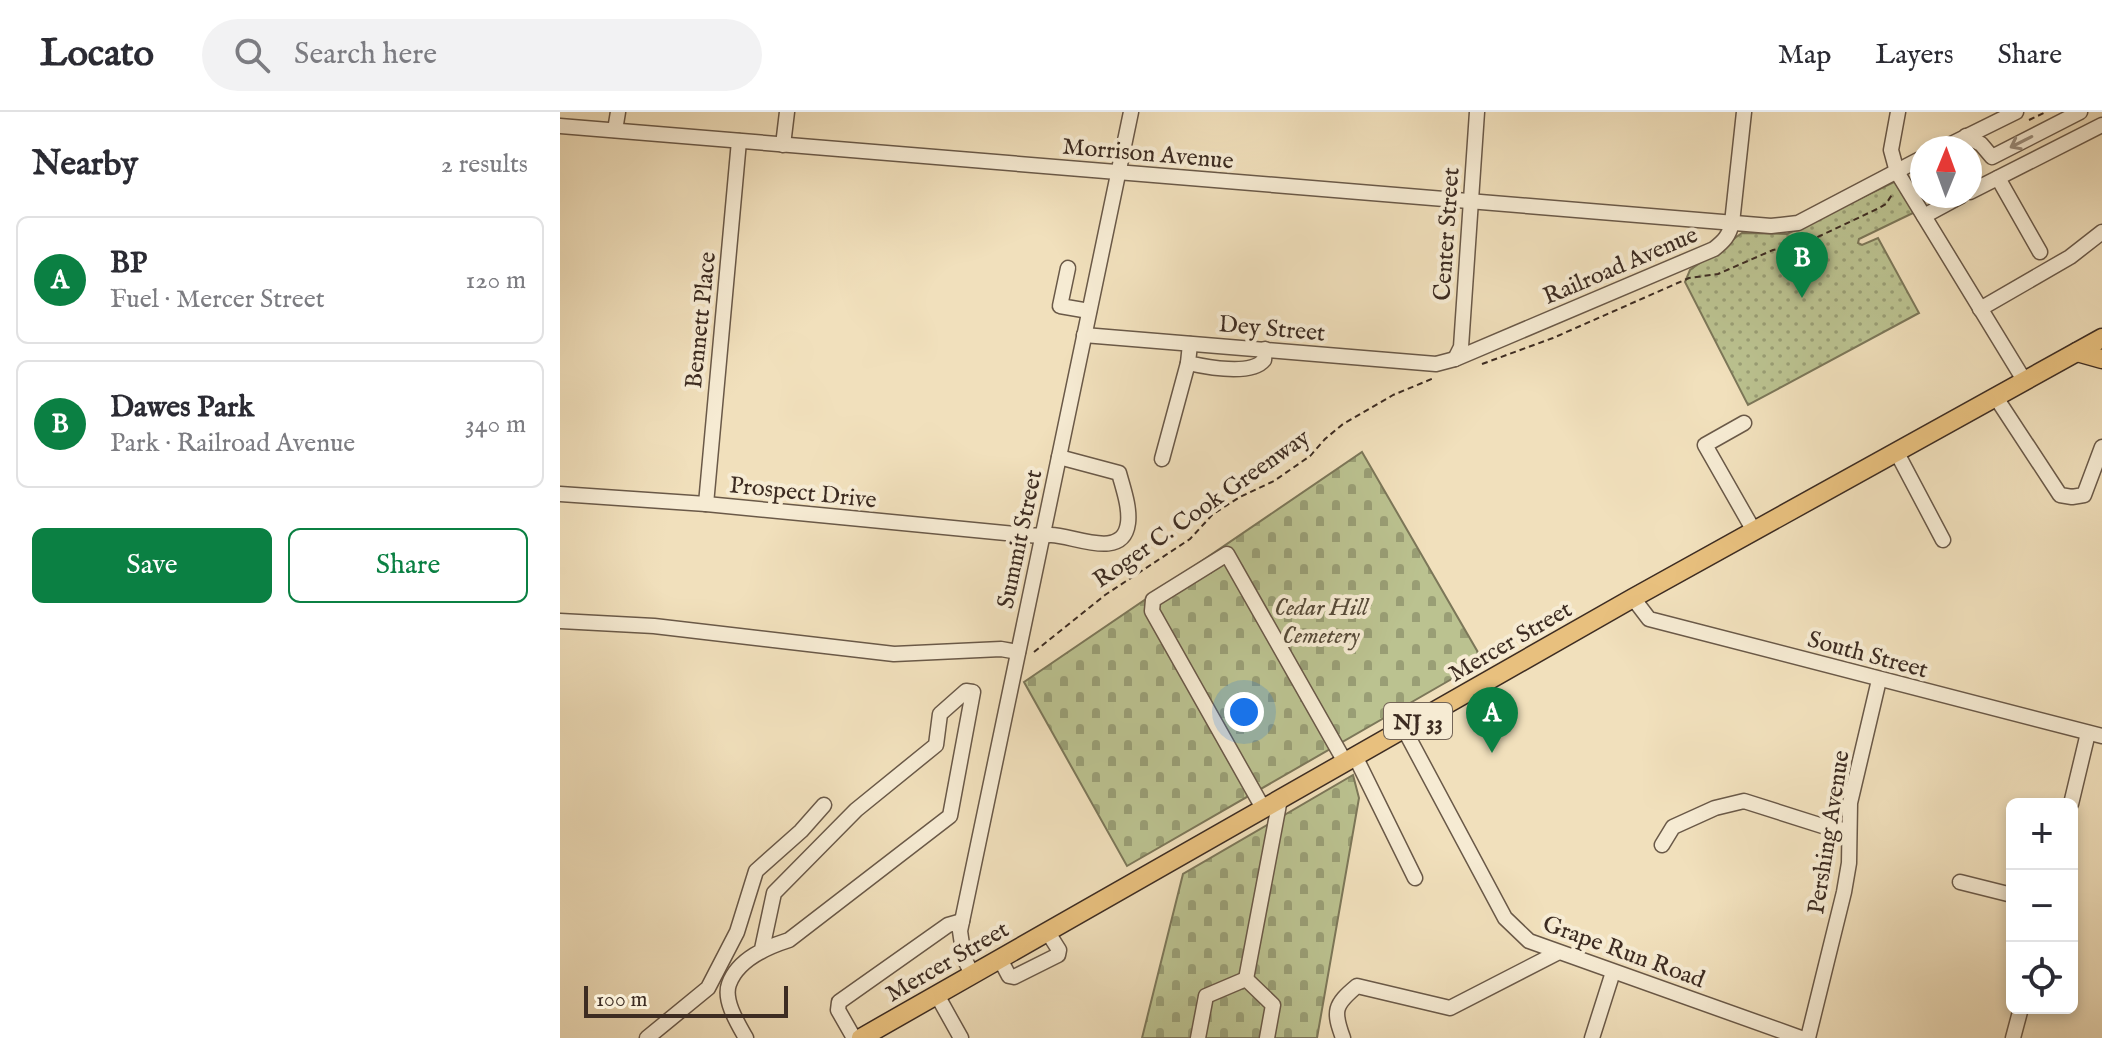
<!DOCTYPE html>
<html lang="en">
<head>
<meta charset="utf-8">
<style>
	:root { --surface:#fff; --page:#f2f2f3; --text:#2b2b33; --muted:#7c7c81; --line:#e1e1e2; --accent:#0b8043 }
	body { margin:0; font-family:"IM FELL English",serif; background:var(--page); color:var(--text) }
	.controls { position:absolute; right:24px; bottom:24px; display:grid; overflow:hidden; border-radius:12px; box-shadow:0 4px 12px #0003 }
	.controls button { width:72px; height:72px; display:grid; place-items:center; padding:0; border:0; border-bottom:2px solid var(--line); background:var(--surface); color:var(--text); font:40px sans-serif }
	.compass { position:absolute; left:1350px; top:24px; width:72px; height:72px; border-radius:50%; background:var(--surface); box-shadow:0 4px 12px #0003; rotate:1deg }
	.scale { position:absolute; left:24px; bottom:20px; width:204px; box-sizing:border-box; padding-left:8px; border:4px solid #3d2c22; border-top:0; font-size:22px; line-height:28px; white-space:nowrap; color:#3d2c22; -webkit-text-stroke:6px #f6ebd3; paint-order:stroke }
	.you { position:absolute; left:684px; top:600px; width:28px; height:28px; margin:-20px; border:6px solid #fff; border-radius:50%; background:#1a73e8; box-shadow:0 0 0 12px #1a73e833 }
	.badge { display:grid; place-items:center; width:52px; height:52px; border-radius:50%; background:var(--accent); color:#fff; font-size:26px; font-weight:700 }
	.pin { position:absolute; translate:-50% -66px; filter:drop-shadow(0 2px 4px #0008) }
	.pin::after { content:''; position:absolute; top:42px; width:28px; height:24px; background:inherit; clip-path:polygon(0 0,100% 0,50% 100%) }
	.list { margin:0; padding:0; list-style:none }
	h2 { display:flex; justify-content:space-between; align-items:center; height:104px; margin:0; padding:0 32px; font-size:34px }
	h2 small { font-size:26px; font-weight:400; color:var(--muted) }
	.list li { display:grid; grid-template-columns:52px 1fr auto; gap:24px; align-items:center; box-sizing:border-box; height:128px; margin:0 16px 16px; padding:0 16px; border:2px solid var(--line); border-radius:12px }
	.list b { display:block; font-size:30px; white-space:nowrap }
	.list p { margin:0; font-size:26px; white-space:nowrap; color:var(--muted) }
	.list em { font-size:26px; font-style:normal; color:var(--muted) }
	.actions { display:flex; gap:16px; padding:24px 32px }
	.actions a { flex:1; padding:18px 0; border:2px solid var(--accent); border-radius:12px; text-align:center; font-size:28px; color:var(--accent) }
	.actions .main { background:var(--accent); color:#fff }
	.icon { flex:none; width:44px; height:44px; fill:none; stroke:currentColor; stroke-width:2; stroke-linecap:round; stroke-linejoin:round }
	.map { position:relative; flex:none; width:1542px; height:926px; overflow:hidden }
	header { display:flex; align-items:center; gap:48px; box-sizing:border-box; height:112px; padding:0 40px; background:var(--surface); border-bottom:2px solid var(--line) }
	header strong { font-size:38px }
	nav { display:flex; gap:44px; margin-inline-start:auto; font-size:28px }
	.search { width:560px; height:72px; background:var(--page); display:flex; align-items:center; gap:20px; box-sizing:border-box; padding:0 28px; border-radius:44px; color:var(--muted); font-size:30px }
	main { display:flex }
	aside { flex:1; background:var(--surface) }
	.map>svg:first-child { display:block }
</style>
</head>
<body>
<header>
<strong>Locato</strong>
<div class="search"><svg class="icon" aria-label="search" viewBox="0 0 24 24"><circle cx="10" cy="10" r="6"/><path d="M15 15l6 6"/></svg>Search here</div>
<nav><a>Map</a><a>Layers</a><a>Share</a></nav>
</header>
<main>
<aside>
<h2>Nearby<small>2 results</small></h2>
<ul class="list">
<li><span class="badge">A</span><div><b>BP</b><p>Fuel · Mercer Street</p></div><em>120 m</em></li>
<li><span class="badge">B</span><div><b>Dawes Park</b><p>Park · Railroad Avenue</p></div><em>340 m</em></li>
</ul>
<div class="actions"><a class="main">Save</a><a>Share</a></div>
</aside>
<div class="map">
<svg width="1542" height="926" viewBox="0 0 1542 926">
	<defs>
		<pattern id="cemetery-stones" width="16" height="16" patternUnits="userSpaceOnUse" patternTransform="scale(2)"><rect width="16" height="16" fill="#bbc290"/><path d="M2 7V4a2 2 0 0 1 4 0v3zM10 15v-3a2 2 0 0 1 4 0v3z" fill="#999e75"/></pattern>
		<pattern id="park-dots" width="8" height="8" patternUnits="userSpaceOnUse" patternTransform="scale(2)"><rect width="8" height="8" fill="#bbc290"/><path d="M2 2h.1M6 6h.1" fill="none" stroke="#999e75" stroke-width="1.8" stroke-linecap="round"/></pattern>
	</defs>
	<rect width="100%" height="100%" fill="#f1e0bc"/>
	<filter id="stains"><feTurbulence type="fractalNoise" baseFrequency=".0025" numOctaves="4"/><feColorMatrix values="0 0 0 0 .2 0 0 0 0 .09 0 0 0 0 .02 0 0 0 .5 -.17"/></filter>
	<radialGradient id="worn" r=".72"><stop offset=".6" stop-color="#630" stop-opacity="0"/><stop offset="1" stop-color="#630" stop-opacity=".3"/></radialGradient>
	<g fill="url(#cemetery-stones)" stroke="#7c7759" stroke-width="2">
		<path d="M802 340 923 549 567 754 464 570Z"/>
		<path d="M793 663 799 686 757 926H582L623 762Z"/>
	</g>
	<path fill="url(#park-dots)" stroke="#7c7759" stroke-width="2" d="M1336 69 1355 100 1299 127 1298 131 1302 133 1318 126 1359 201 1188 293 1125 170 1130 158 1182 121 1227 122Z"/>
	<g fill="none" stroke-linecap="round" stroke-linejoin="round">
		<defs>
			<g id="minor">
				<path d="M1338 0 1331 38 1337 60 1464 268"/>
				<path d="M0 14 1211 114 1238 111 1362 46"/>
				<path d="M55 18 58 0"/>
				<path d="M1406 24 1421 32 1432 45 1520 0"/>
				<path d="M223 33 227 0"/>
				<path d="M1383 36 1456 0"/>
				<path d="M1438 66 1480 140"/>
				<path d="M1410 80 1542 13"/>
				<path d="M1364 104 1401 84"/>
				<path d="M508 156 500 194 529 199"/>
				<path d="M1420 197 1510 145 1542 120"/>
				<path d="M524 223 876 252 895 247 1154 137C1164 129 1169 124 1172 111L1184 0"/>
				<path d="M630 232 628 251C646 255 691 264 704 248L705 237"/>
				<path d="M895 247 901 235 917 0"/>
				<path d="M1435 284 1500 383 1512 385 1524 383 1542 335"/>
				<path d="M1184 311 1145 333 1194 419"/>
				<path d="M1336 339 1383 428"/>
				<path d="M602 347 628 251"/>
				<path d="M0 382 146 392 466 423C474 424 483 423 491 423 513 423 563 449 568 411 570 395 563 376 559 361L499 345"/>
				<path d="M146 392 179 29"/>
				<path d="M1073 486 1089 507 1542 624"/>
				<path d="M0 509 94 514 334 542 441 537 458 540"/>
				<path d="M844 617 945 806 969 829 1241 926"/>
				<path d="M795 644 855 766"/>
				<path d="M1511 692 1528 621"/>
				<path d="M703 696 592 499 593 488 667 442 785 650"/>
				<path d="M1102 733 1113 715 1155 696 1184 689 1272 717 1289 718"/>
				<path d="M1400 770 1452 783"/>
				<path d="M440 847 449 864 454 865 498 843 499 838 487 819"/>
				<path d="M412 862 404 846 400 819 571 0"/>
				<path d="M686 867 720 687"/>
				<path d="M686 867 713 893 707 926"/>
				<path d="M377 883 401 926"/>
				<path d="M87 926 148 876 177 820 196 759 241 719 264 693"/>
				<path d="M186 926C178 912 163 888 169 872 178 847 207 835 229 828L390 704 413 580 406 579 380 602 376 633 296 698 214 781 202 837"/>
				<path d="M294 926 278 898 279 890 388 813 402 809"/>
				<path d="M638 926 646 884 686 867"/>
				<path d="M783 926C773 899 774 893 797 874L890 896 997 841"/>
				<path d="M1032 926 1053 860"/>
				<path d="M1248 926 1284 780 1289 751 1290 691 1319 568"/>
				<path d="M1453 926 1461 896"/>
			</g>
			<g id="major">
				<path d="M1517 240 1542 247"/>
				<path d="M301 926 1073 486 1542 226"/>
			</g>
		</defs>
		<use href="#minor" stroke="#6a5948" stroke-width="17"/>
		<use href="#major" stroke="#3d2c22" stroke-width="21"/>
		<g stroke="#3d2c22" stroke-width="2" stroke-dasharray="6 4" stroke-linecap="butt">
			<path d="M1469 8 1486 0"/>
			<path d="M922 252 993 226 1129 166 1158 162 1213 138 1243 132 1317 97 1326 92 1333 81"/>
			<path d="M474 540 545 483 630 427 653 402 680 385 714 369 750 344 765 327 783 312 833 283 874 266"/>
		</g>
		<use href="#minor" stroke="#f6ebd3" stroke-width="14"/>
		<use href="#major" stroke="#e8c07e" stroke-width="18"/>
	</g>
	<defs><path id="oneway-shaft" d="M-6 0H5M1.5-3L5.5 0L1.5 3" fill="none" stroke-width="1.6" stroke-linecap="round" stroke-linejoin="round" transform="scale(2)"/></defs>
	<use stroke="#9a8c7a" href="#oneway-shaft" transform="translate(1461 30) rotate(153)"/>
	<g text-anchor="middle" stroke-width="8" stroke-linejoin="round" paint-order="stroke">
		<rect fill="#f6ebd3" stroke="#746557" stroke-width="2" x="824" y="591" width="68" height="36" rx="6"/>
		<g font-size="22" font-weight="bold" fill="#3d2c22">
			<text x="858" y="617">NJ 33</text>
		</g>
		<g font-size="24" fill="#3d2c22" stroke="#f6ebd3">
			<text transform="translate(588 41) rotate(5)" y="8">Morrison Avenue</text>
			<text transform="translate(886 122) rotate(-86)" y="8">Center Street</text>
			<text transform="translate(1060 153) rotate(-23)" y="8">Railroad Avenue</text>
			<text transform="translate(140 208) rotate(-84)" y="8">Bennett Place</text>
			<text transform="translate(712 216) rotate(5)" y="8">Dey Street</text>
			<text transform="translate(243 380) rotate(6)" y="8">Prospect Drive</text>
			<text transform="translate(641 396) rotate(-35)" y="8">Roger C. Cook Greenway</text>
			<text transform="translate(459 427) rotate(-78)" y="8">Summit Street</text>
			<text transform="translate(950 529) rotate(-30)" y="8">Mercer Street</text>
			<text transform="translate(1308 542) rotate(15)" y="8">South Street</text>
			<text transform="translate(1268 720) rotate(-81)" y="8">Pershing Avenue</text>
			<text transform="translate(1064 839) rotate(20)" y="8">Grape Run Road</text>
			<text transform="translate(387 849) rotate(-30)" y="8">Mercer Street</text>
		</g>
		<g font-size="24" font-style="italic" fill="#564a38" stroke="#f6ebd3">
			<text x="761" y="503">Cedar Hill<tspan x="761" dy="28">Cemetery</tspan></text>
		</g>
	</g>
	<rect width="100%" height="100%" filter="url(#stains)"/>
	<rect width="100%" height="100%" fill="url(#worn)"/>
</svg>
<div class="controls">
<button>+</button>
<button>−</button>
<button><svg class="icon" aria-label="locate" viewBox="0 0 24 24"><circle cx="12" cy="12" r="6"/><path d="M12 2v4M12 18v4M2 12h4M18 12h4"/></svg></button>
</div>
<svg class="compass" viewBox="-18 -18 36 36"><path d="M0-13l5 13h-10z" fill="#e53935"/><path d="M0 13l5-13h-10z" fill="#7c7c81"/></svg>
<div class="scale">100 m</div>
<div class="you"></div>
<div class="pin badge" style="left:932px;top:641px">A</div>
<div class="pin badge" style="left:1242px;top:186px">B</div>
</div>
</main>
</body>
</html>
